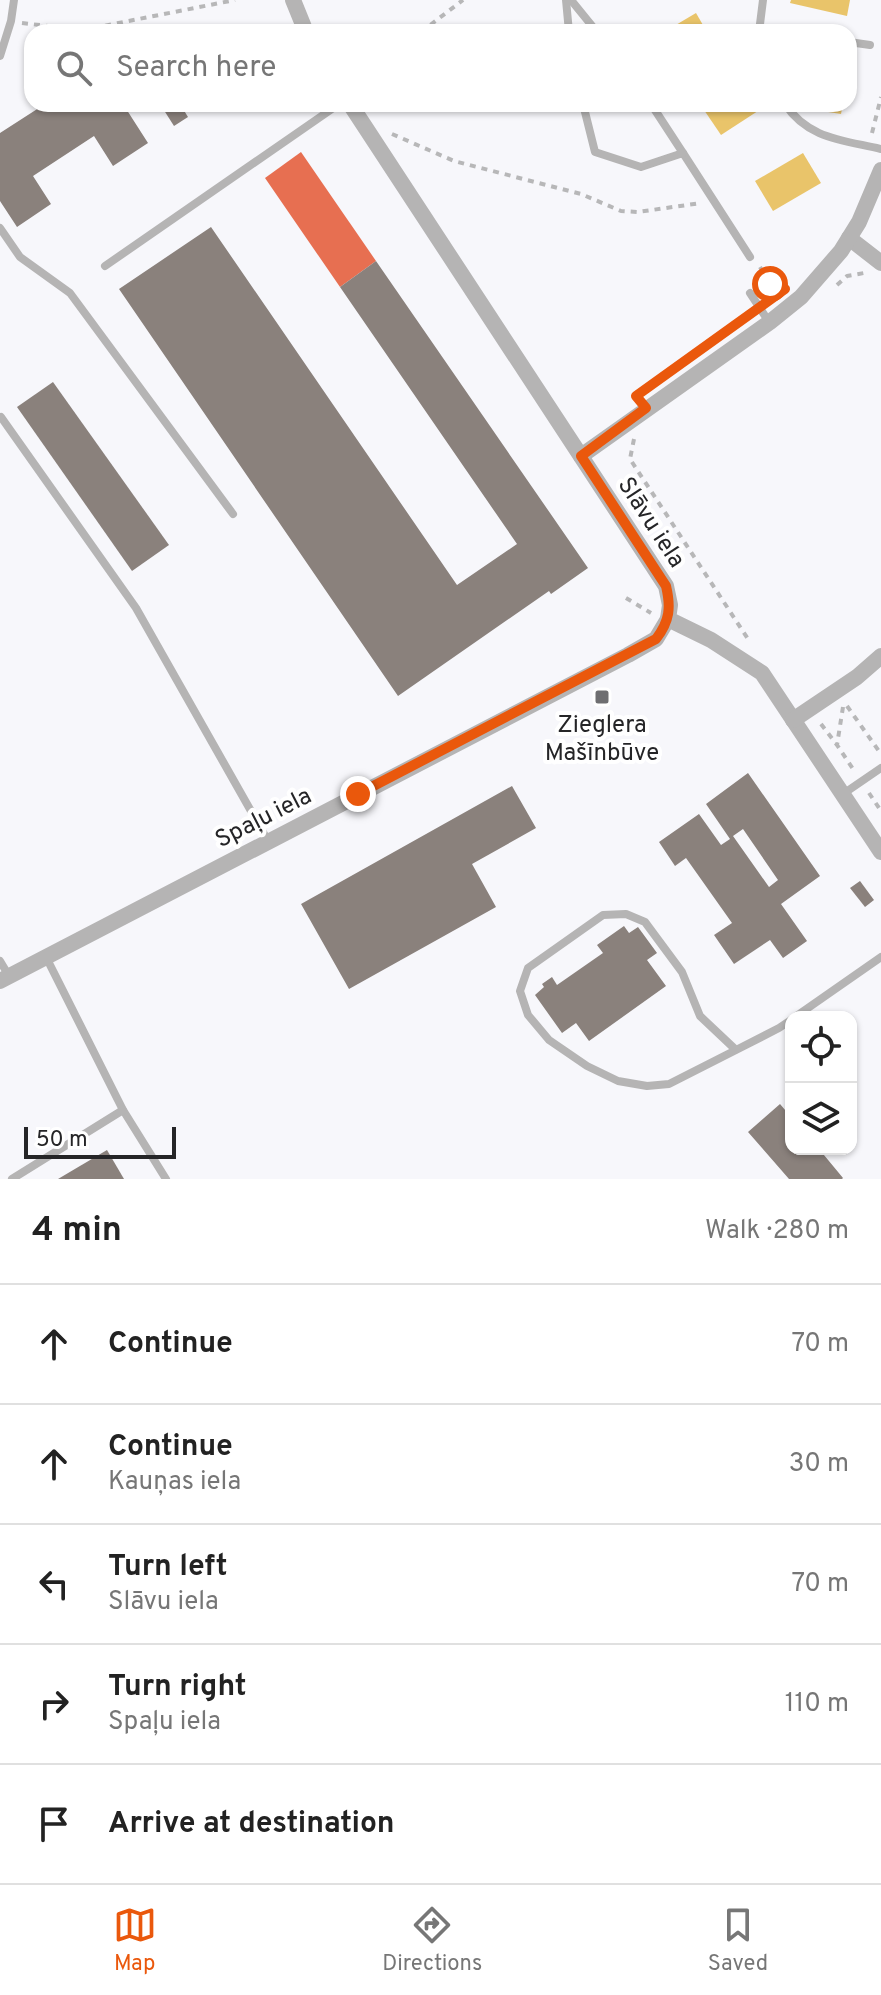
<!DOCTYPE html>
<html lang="en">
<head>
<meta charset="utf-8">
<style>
	:root { --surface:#fff; --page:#f2f2f2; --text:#222; --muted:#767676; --line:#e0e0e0; --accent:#ea580c }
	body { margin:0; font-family:Overpass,sans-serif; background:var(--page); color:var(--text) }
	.controls { position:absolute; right:24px; bottom:24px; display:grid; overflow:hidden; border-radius:16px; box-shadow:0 2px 6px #0004 }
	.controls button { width:72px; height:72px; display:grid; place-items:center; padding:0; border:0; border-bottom:2px solid var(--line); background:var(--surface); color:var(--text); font:40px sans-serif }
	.scale { position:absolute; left:24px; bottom:20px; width:152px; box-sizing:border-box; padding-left:8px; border:4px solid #252527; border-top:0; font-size:22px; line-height:28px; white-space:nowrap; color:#252527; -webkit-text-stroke:6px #fff; paint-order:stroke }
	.stop { position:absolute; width:24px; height:24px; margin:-18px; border:6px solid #ea580c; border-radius:50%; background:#fff }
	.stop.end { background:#ea580c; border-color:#fff; box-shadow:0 2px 8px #0008 }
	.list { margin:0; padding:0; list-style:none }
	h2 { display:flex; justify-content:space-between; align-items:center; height:104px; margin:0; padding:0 32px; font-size:34px }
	h2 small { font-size:26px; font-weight:400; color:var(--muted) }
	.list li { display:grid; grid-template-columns:52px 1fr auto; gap:24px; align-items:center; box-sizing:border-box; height:120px; padding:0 32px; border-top:2px solid var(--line) }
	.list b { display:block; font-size:30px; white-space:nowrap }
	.list p { margin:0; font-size:26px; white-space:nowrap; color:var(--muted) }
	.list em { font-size:26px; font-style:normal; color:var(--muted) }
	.icon { flex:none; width:44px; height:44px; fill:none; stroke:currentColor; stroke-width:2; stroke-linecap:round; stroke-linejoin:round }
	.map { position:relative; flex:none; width:881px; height:1179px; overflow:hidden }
	.search { position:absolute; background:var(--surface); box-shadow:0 2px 6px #0004; left:24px; right:24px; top:24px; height:88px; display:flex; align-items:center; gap:20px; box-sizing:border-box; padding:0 28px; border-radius:24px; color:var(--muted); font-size:30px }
	.sheet { height:704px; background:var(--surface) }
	nav { display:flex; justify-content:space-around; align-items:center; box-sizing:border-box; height:112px; border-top:2px solid var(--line); background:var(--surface); font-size:22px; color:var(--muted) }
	nav a { display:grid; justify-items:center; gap:4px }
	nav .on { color:var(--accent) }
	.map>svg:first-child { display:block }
</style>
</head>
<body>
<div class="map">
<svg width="881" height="1179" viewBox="0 0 881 1179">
	<rect width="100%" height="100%" fill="#f7f7fb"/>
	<g fill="#e9c46a">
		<path d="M791 0H850L847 16 790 3Z"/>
		<path d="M696 13 707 32H664Z"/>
		<path d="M707 104H758L761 109 721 135 702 107Z"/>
		<path d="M810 104H843L841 114 809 109Z"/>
		<path d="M803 153 821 183 773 211 755 181Z"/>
	</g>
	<path fill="#e76f51" d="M301 152 376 261 340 287 265 178Z"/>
	<g fill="#8a817c" fill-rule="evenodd">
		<path d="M45 104H123L148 143 113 166 94 136 33 176 51 204 17 227 0 201V133Z"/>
		<path d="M160 104H180L188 117 174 126Z"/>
		<path d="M211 227 457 585 517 544 340 287 376 261 588 568 551 594 549 591 398 696 119 289Z"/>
		<path d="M53 382 169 545 132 571 17 407Z"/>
		<path d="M748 773 820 876 781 904 807 941 783 958 770 940 734 964 714 935 732 923 686 858 675 866 659 842 699 814 721 845 730 839 706 804ZM743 829 778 880 769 887 733 836Z"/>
		<path d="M512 786 536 828 472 864 496 907 349 989 301 904Z"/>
		<path d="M860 881 874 900 865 907 850 888Z"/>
		<path d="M624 926 629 933 638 927 657 953 647 960 666 986 589 1041 576 1023 562 1033 535 995 544 987 542 984 552 977 557 985 603 953 597 945Z"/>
		<path d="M780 1104 791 1117V1149H819L843 1178 842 1179H789L748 1132Z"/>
		<path d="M107 1150 124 1179H58Z"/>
	</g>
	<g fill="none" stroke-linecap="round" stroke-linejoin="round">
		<g stroke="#b7b7b8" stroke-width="4" stroke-dasharray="6 6" stroke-linecap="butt">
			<path d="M22 23 83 30 235 0"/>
			<path d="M107 27 140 32"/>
			<path d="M421 32 463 0"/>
			<path d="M872 133 881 97"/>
			<path d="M392 134 454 161 581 194 621 211 638 212 701 203"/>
			<path d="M760 267 770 284 784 289"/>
			<path d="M837 285 847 276 864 273"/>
			<path d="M634 439 630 459 750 642"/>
			<path d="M626 598 651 613"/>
			<path d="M847 706 881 754"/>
			<path d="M843 707 837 745 855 772"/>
			<path d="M821 724 837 745"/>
			<path d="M869 793 881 811"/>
		</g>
		<g stroke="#b5b4b4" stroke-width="8">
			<path d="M566 0 569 32"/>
			<path d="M571 0 597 32"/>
			<path d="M759 32 763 0"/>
			<path d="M849 42 870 45"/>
			<path d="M0 56 11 21 14 0"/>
			<path d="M583 104 595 152 641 167 683 153 750 257"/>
			<path d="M651 104 683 153"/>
			<path d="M785 104C808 139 843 140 881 149"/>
			<path d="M0 228 20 257 70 293 233 514"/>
			<path d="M105 266 339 104"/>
			<path d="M750 293 769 322"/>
			<path d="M1 417 136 608 268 841"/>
			<path d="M843 794 881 768"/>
			<path d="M46 957 123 1110 166 1179"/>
			<path d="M0 961 9 976"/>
			<path d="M795 1017 881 957"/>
			<path d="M736 1050 700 1016 682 972 645 922 626 914 603 915 528 968 520 991 528 1015 549 1040 587 1066 618 1081 647 1086 669 1084 736 1050 779 1028 791 1020"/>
			<path d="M12 1179 123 1110"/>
		</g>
		<g stroke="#b5b4b4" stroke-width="16">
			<path d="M293 0 306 32"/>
			<path d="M350 104 666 586 670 605 668 619 711 640 762 673 881 852"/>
			<path d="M849 238 881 263"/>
			<path d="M581 456 770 322 801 297 841 251 859 222 881 170"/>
			<path d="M793 720 857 677 881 656"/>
			<path d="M0 981 628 655 656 639 668 619"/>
		</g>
	</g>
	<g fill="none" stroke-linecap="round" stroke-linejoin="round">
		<path stroke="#ea580c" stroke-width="10" d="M358 794 656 639C670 621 671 607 666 586L581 456 646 408 636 396 785 289 770 284"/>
	</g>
	<rect fill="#6e6e71" stroke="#fff" stroke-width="3" x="594" y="689" width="16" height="16" rx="4"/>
	<g text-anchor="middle" stroke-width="8" stroke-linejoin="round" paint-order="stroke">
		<g font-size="24" fill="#252527" stroke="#fff">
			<text transform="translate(652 522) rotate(57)" y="8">Slāvu iela</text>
			<text transform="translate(263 817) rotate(-27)" y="8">Spaļu iela</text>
		</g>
		<g font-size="24" fill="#252527" stroke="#fff">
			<text x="602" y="732">Zieglera<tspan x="602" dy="28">Mašīnbūve</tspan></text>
		</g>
	</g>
</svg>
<div class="controls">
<button><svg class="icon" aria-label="locate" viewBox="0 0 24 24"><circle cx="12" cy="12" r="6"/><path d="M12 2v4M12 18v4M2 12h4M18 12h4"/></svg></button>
<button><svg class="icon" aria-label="layers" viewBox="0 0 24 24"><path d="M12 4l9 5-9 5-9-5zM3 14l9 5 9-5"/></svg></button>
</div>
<div class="scale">50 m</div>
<div class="stop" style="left:770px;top:284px"></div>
<div class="stop end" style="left:358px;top:794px"></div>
<div class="search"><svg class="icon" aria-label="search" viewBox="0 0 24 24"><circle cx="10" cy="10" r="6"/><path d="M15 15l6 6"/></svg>Search here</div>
</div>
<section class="sheet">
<h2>4 min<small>Walk · 280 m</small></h2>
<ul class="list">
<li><svg class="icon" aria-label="ahead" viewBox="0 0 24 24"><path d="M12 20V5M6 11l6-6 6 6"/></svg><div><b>Continue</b></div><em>70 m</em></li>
<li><svg class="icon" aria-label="ahead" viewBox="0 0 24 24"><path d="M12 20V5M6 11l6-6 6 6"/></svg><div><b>Continue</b><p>Kauņas iela</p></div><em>30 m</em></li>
<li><svg class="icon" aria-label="left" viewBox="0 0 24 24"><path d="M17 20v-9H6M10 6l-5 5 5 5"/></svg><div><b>Turn left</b><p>Slāvu iela</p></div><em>70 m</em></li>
<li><svg class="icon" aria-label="right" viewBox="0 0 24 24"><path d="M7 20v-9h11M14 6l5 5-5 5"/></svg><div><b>Turn right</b><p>Spaļu iela</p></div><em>110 m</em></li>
<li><svg class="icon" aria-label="arrive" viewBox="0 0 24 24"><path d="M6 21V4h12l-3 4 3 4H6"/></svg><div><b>Arrive at destination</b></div></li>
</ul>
</section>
<nav>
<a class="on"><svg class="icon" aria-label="map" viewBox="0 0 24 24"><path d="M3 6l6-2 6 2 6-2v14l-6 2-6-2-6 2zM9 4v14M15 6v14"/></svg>Map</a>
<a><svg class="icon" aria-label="directions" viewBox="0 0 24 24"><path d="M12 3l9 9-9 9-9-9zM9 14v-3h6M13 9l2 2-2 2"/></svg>Directions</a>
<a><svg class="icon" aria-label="saved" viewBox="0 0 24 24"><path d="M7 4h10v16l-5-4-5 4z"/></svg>Saved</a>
</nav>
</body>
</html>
